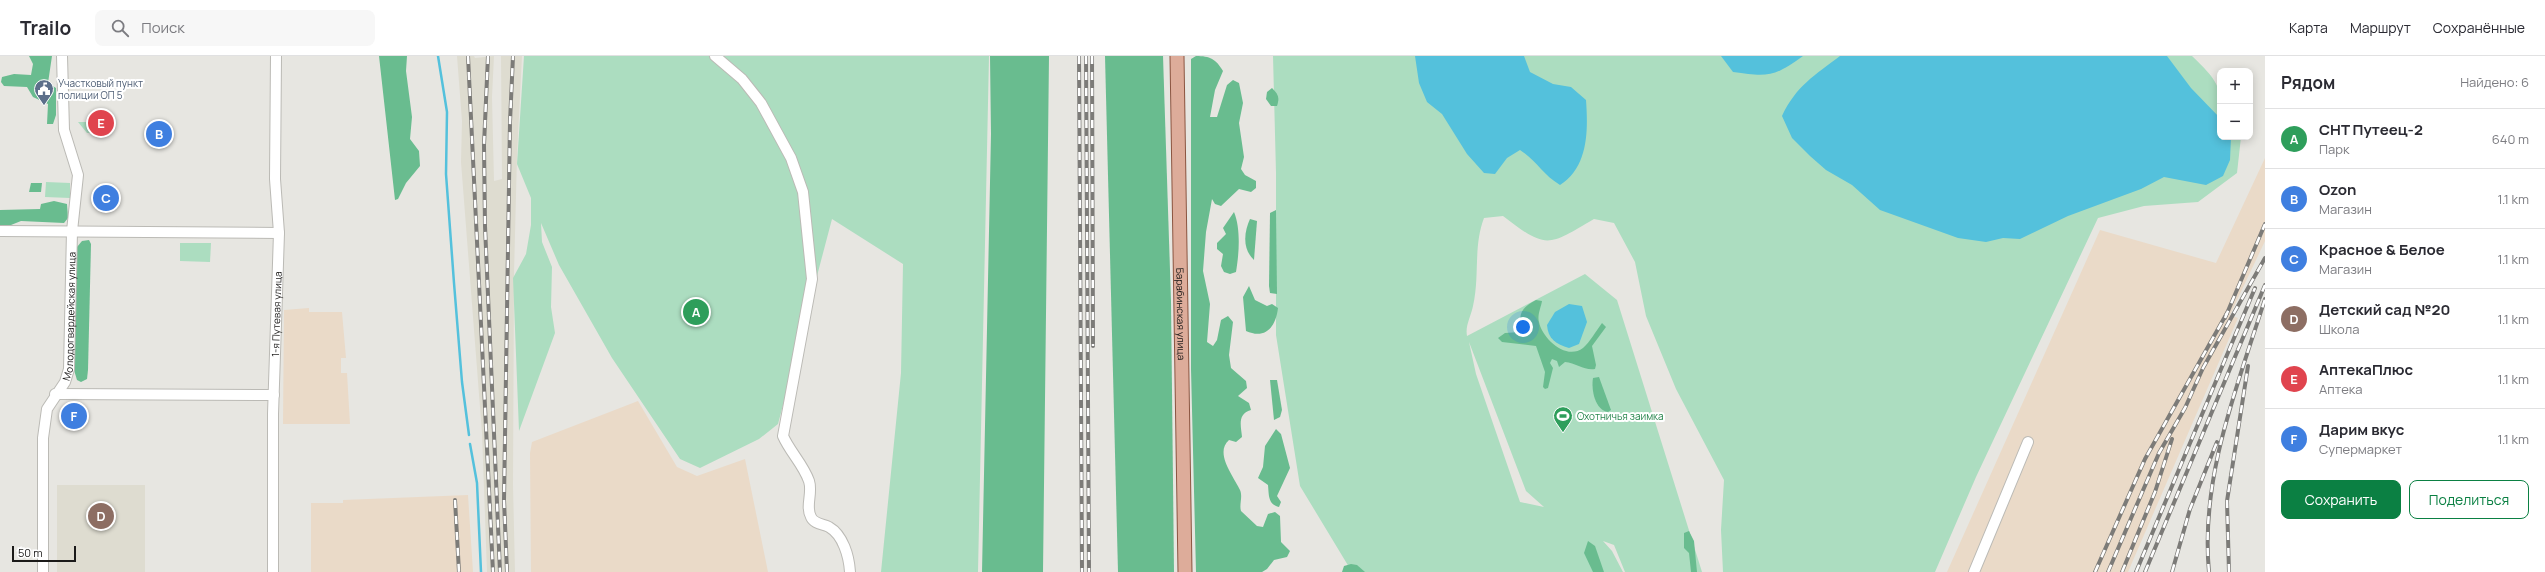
<!DOCTYPE html>
<html lang="ru">
<head>
<meta charset="utf-8">
<style>
	:root { --surface:#fff; --page:#f7f7f7; --text:#2b2b33; --muted:#7c7c81; --line:#e1e1e2; --accent:#0b8043 }
	body { margin:0; font-family:Manrope,sans-serif; background:var(--page); color:var(--text) }
	.controls { position:absolute; right:12px; top:12px; display:grid; overflow:hidden; border-radius:8px; box-shadow:0 2px 10px #0003 }
	.controls button { width:36px; height:36px; display:grid; place-items:center; padding:0; border:0; border-bottom:1px solid var(--line); background:var(--surface); color:var(--text); font:20px sans-serif }
	.scale { position:absolute; left:12px; bottom:10px; width:64px; box-sizing:border-box; padding-left:4px; border:2px solid #1b1a19; border-top:0; font-size:11px; line-height:14px; white-space:nowrap; color:#1b1a19; -webkit-text-stroke:3px #fff; paint-order:stroke }
	.you { position:absolute; left:1523px; top:271px; width:14px; height:14px; margin:-10px; border:3px solid #fff; border-radius:50%; background:#1a73e8; box-shadow:0 0 0 6px #1a73e833 }
	.badge { display:grid; place-items:center; width:26px; height:26px; border-radius:50%; background:var(--accent); color:#fff; font-size:13px; font-weight:700 }
	.pin { position:absolute; translate:-50% -50%; border:2px solid #fff; box-shadow:0 1px 4px #0006 }
	.list { margin:0; padding:0; list-style:none }
	h2 { display:flex; justify-content:space-between; align-items:center; height:52px; margin:0; padding:0 16px; font-size:17px }
	h2 small { font-size:13px; font-weight:400; color:var(--muted) }
	.list li { display:grid; grid-template-columns:26px 1fr auto; gap:12px; align-items:center; box-sizing:border-box; height:60px; padding:0 16px; border-top:1px solid var(--line) }
	.list b { display:block; font-size:15px; white-space:nowrap }
	.list p { margin:0; font-size:13px; white-space:nowrap; color:var(--muted) }
	.list em { font-size:13px; font-style:normal; color:var(--muted) }
	.actions { display:flex; gap:8px; padding:12px 16px }
	.actions a { flex:1; padding:9px 0; border:1px solid var(--accent); border-radius:8px; text-align:center; font-size:14px; color:var(--accent) }
	.actions .main { background:var(--accent); color:#fff }
	.icon { flex:none; width:22px; height:22px; fill:none; stroke:currentColor; stroke-width:2; stroke-linecap:round; stroke-linejoin:round }
	.map { position:relative; flex:none; width:2265px; height:516px; overflow:hidden }
	header { display:flex; align-items:center; gap:24px; box-sizing:border-box; height:56px; padding:0 20px; background:var(--surface); border-bottom:1px solid var(--line) }
	header strong { font-size:19px }
	nav { display:flex; gap:22px; margin-inline-start:auto; font-size:14px }
	.search { width:280px; height:36px; background:var(--page); display:flex; align-items:center; gap:10px; box-sizing:border-box; padding:0 14px; border-radius:8px; color:var(--muted); font-size:15px }
	main { display:flex }
	aside { flex:1; background:var(--surface) }
	.map>svg:first-child { display:block }
</style>
</head>
<body>
<header>
<strong>Trailo</strong>
<div class="search"><svg class="icon" aria-label="search" viewBox="0 0 24 24"><circle cx="10" cy="10" r="6"/><path d="M15 15l6 6"/></svg>Поиск</div>
<nav><a>Карта</a><a>Маршрут</a><a>Сохранённые</a></nav>
</header>
<main>
<div class="map">
<svg width="2265" height="516" viewBox="0 0 2265 516">
	<rect width="100%" height="100%" fill="#e7e6e1"/>
	<g fill="#dedcd0">
		<path d="M457 0H474L475 2 494 0 492 41 494 125 502 123 501 0H522L517 100 514 218 513 429 515 516H487L482 377 461 106 462 65Z"/>
		<rect x="57" y="429" width="88" height="87"/>
	</g>
	<g fill="#eadac8">
		<path d="M2265 102V185L2230 259 2238 262 2128 516H1947L2100 174 2216 207Z"/>
		<path d="M309 252V256H342L346 302H341V317H347L350 368H283L284 254Z"/>
		<path d="M638 345 677 411 697 420 745 403 768 516H531L530 397 532 386Z"/>
		<path d="M468 439 473 516H311V447H343V444Z"/>
	</g>
	<g fill="#acddc0" fill-rule="evenodd">
		<path d="M524 0H989L978 516H881L901 317 903 208 832 163 778 368 759 383 700 412 680 403 612 302 559 209 541 167 542 186 552 211 551 251 555 277 519 375 513 222 526 198 531 169V142L517 108Z"/>
		<path d="M1273 0H2192C2227 33 2220 35 2220 81H2241L2237 117 2198 146 2144 150 2098 162 1976 421 1935 516H1723L1721 474 1724 424 1676 333 1646 260 1635 206 1614 167 1594 163C1548 190 1547 194 1503 160L1484 162C1473 191 1480 220 1473 250 1471 260 1465 270 1467 280L1585 218 1617 244 1702 516H1625L1614 489 1603 485 1612 495 1623 516H1352L1300 430 1276 279V117ZM1469 286 1526 435 1544 451 1520 446 1476 318Z"/>
		<path d="M78 66H97V71L91 72 90 77H87Z"/>
		<path d="M46 126 70 127V142L45 141Z"/>
		<path d="M180 187H211L210 206 180 205Z"/>
	</g>
	<g fill="#69bc8f">
		<path d="M29 0H52L48 27 56 32V59L53 68H47L48 48 33 41 27 31 4 30 1 26 2 21 14 18 31 19 33 8Z"/>
		<path d="M379 0H407L406 15 412 61 410 83 419 95 420 110 406 127 398 143 395 144Z"/>
		<path d="M990 0H1049L1043 516H982L991 78Z"/>
		<path d="M1105 0H1163L1171 245 1174 516H1118Z"/>
		<path d="M1196 0C1210 0 1216 3 1223 15L1215 34 1210 61H1217L1227 29 1233 24 1239 27 1243 47 1239 67 1244 101 1241 113 1245 119 1256 125V132L1251 136 1239 133 1221 150 1215 148 1212 143 1206 176 1203 215 1210 248 1207 286 1213 290 1217 284 1221 264 1228 260 1233 266 1229 299 1231 312 1246 325 1247 332 1238 340 1249 347 1251 354C1237 358 1241 370 1242 381L1236 386 1229 384C1214 397 1234 421 1240 434 1243 441 1239 448 1241 455L1257 470 1263 471 1268 458 1275 456 1280 460 1281 486 1290 495 1287 501 1274 504 1267 513 1262 516H1196L1191 313V3Z"/>
		<path d="M1272 32C1278 38 1280 41 1277 50H1271L1266 43 1267 36Z"/>
		<path d="M31 127H42L41 136H29Z"/>
		<path d="M54 145 67 148 68 162 64 167 21 165 11 169H0V154L40 153 41 148Z"/>
		<path d="M1276 154 1277 238 1270 237 1269 230 1270 157Z"/>
		<path d="M1234 156C1241 173 1239 198 1236 216L1230 218 1224 216 1221 210 1223 198 1217 193V187L1226 178 1223 172Z"/>
		<path d="M1250 163 1257 165 1254 204C1242 193 1244 176 1250 163Z"/>
		<path d="M89 184 91 188 88 314 87 323 81 326 77 324 74 314 77 191 82 185Z"/>
		<path d="M1249 230 1255 244 1267 250 1272 248 1278 252C1276 270 1266 284 1246 275L1243 241Z"/>
		<path d="M1536 244 1542 245C1541 251 1537 260 1539 266 1542 282 1566 305 1583 292 1590 286 1596 275 1602 267L1606 271 1592 290 1596 309 1595 313C1585 315 1576 307 1565 306L1559 311 1557 305 1552 303 1550 307 1553 312 1548 332 1545 333 1543 331 1545 316 1536 290 1502 286 1498 282 1505 277 1520 276 1523 271C1516 258 1524 250 1536 244Z"/>
		<path d="M1599 321 1611 354 1608 356C1595 354 1591 334 1593 322Z"/>
		<path d="M1270 324H1277L1282 354 1280 361 1274 364Z"/>
		<path d="M1276 373 1281 378 1290 412 1277 440 1281 446 1279 451C1268 448 1269 440 1268 429L1258 422 1263 411 1265 390Z"/>
		<path d="M1689 475 1694 485 1697 516H1691L1689 497 1684 492V477Z"/>
		<path d="M1588 485 1595 490 1604 516H1593L1584 497Z"/>
		<path d="M1351 508 1357 509 1365 516H1342L1344 510Z"/>
	</g>
	<g fill="#54c1dc">
		<path d="M1415 0H1524L1530 16 1553 28 1571 31 1586 44C1588 73 1589 111 1560 129 1542 118 1537 105 1520 94L1507 102 1495 118 1484 117 1467 98 1442 58 1427 46 1419 27Z"/>
		<path d="M1721 0H1803C1774 21 1768 21 1733 16Z"/>
		<path d="M1840 0H2167L2191 32 2220 62V81H2231L2230 104 2223 120 2206 129 2164 121 2141 133 2068 160 2020 183 2003 182 1986 186 1958 182 1880 154 1852 129 1826 114 1810 100 1792 82 1782 60C1796 30 1815 19 1840 0Z"/>
		<path d="M1569 248 1582 250 1587 266 1579 288 1569 292C1556 288 1548 283 1547 269L1555 256Z"/>
	</g>
	<g fill="none" stroke-linecap="round" stroke-linejoin="round">
		<g stroke="#54c1dc" stroke-width="2.5">
			<path d="M438 0 447 56 446 118 454 227 462 326 469 379"/>
			<path d="M470 388 477 427 481 516"/>
		</g>
		<defs>
			<g id="minor">
				<path d="M715 0 742 23 761 47 791 102 803 136 812 223 783 380C790 396 803 408 809 425 813 437 805 450 811 461 814 468 823 468 829 471 843 479 849 500 850 516"/>
				<path d="M0 175 279 177"/>
				<path d="M55 338 274 339"/>
				<path id="s1" d="M43 516V382L47 353 65 326 69 313 72 175 78 119 64 74 62 0"/>
				<path id="s2" d="M273 516V358L279 177 275 123 276 0"/>
				<path d="M1974 516 2028 386"/>
			</g>
			<g id="major">
				<path id="s3" d="M1177 0 1185 516"/>
			</g>
		</defs>
		<use href="#minor" stroke="#bbbab5" stroke-width="12"/>
		<use href="#major" stroke="#8b5541" stroke-width="15"/>
		<use href="#minor" stroke="#fff" stroke-width="10"/>
		<use href="#major" stroke="#ddac9a" stroke-width="13"/>
		<defs>
			<g id="rail">
				<path d="M468 0 493 516"/>
				<path d="M488 0 484 89 485 170 500 516"/>
				<path d="M1079 0 1082 516"/>
				<path d="M1086 0 1089 516"/>
				<path d="M1092 0 1093 290"/>
				<path d="M2225 262 2265 168"/>
				<path d="M455 444 459 516"/>
				<path d="M507 516 504 444 510 66 513 0"/>
				<path d="M2095 516 2145 403 2227 257"/>
				<path d="M2108 516 2159 397 2185 352 2203 312 2265 202"/>
				<path d="M2122 516 2155 436 2172 383"/>
				<path d="M2136 516 2255 232"/>
				<path d="M2145 516 2265 229"/>
				<path d="M2172 516 2190 453 2217 386"/>
				<path d="M2209 516C2200 422 2237 331 2265 243"/>
				<path d="M2229 516 2227 445 2248 310"/>
			</g>
		</defs>
		<use href="#rail" stroke="#7c7b78" stroke-width="4"/>
		<use href="#rail" stroke="#fff" stroke-width="2.5" stroke-dasharray="8" stroke-linecap="butt"/>
	</g>
	<defs>
		<symbol id="civic-pin" viewBox="-11 -11 22 30"><path d="M0 17L-7.5 6A9.5 9.5 0 1 1 7.5 6Z" fill="#5c6f8a" stroke="#fff"/><path d="M-.6-6.5H3V-4.5H.6V-3L4-1V1h2V6H-6V1h2V-1L-.6-3ZM-1.2 2.5V6h2.4V2.5Z" fill="#fff"/></symbol>
		<symbol id="stadium-pin" viewBox="-11 -11 22 30"><path d="M0 17L-7.5 6A9.5 9.5 0 1 1 7.5 6Z" fill="#2e9e5b" stroke="#fff"/><path d="M0-5a6.5 5 0 1 0 0 10a6.5 5 0 1 0 0-10ZM-3.5-1.8h7v3.6h-7Z" fill="#fff"/></symbol>
	</defs>
	<g fill-rule="evenodd">
		<use href="#civic-pin" x="33" y="22" width="22" height="30"/>
		<use href="#stadium-pin" x="1552" y="349" width="22" height="30"/>
	</g>
	<g text-anchor="middle" stroke-width="4" stroke-linejoin="round" paint-order="stroke">
		<g font-size="10" fill="#4e5e75" stroke="#fff" text-anchor="start">
			<text x="58" y="31">Участковый пункт<tspan x="58" dy="12">полиции ОП 5</tspan></text>
		</g>
		<g font-size="10" fill="#1b1a19" stroke="#fff">
			<text dy="4" stroke="none"><textPath href="#s2" startOffset="258">1-я Путевая улица</textPath></text>
			<text dy="4" stroke="none"><textPath href="#s3" startOffset="258">Барабинская улица</textPath></text>
			<text dy="4" stroke="none"><textPath href="#s1" startOffset="262">Молодогвардейская улица</textPath></text>
		</g>
		<g font-size="10" fill="#27864d" stroke="#fff" text-anchor="start">
			<text x="1577" y="364">Охотничья заимка</text>
		</g>
	</g>
</svg>
<div class="controls">
<button>+</button>
<button>−</button>
</div>
<div class="scale">50 m</div>
<div class="you"></div>
<div class="pin badge" style="left:696px;top:256px;background:#2e9e5b">A</div>
<div class="pin badge" style="left:159px;top:78px;background:#3f7fe0">B</div>
<div class="pin badge" style="left:106px;top:142px;background:#3f7fe0">C</div>
<div class="pin badge" style="left:101px;top:460px;background:#8d6e63">D</div>
<div class="pin badge" style="left:101px;top:67px;background:#e0444e">E</div>
<div class="pin badge" style="left:74px;top:360px;background:#3f7fe0">F</div>
</div>
<aside>
<h2>Рядом<small>Найдено: 6</small></h2>
<ul class="list">
<li><span class="badge" style="background:#2e9e5b">A</span><div><b>СНТ Путеец-2</b><p>Парк</p></div><em>640 m</em></li>
<li><span class="badge" style="background:#3f7fe0">B</span><div><b>Ozon</b><p>Магазин</p></div><em>1.1 km</em></li>
<li><span class="badge" style="background:#3f7fe0">C</span><div><b>Красное &amp; Белое</b><p>Магазин</p></div><em>1.1 km</em></li>
<li><span class="badge" style="background:#8d6e63">D</span><div><b>Детский сад №20</b><p>Школа</p></div><em>1.1 km</em></li>
<li><span class="badge" style="background:#e0444e">E</span><div><b>АптекаПлюс</b><p>Аптека</p></div><em>1.1 km</em></li>
<li><span class="badge" style="background:#3f7fe0">F</span><div><b>Дарим вкус</b><p>Супермаркет</p></div><em>1.1 km</em></li>
</ul>
<div class="actions"><a class="main">Сохранить</a><a>Поделиться</a></div>
</aside>
</main>
</body>
</html>
